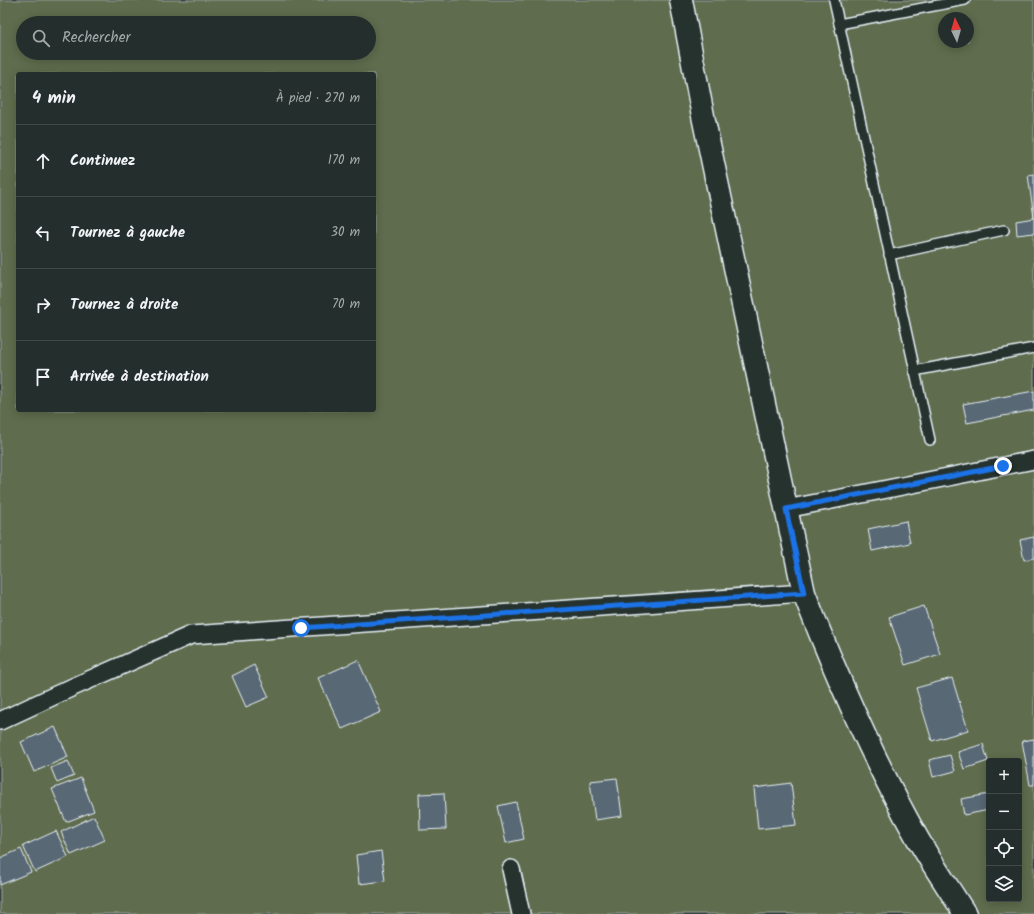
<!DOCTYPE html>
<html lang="fr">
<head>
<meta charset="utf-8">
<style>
	:root { --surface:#242e2c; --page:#2c3634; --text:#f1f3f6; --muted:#a3a8a9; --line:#414a48 }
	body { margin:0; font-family:Kalam,sans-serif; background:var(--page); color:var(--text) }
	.controls { position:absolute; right:12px; bottom:12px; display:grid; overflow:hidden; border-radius:4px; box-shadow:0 2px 10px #0003 }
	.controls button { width:36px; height:36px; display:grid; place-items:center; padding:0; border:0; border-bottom:1px solid var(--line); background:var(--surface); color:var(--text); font:20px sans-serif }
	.compass { position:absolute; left:938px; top:12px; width:36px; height:36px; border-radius:50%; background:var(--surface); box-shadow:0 2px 10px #0003; rotate:355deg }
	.stop { position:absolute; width:12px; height:12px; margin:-9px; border:3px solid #1a73e8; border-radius:50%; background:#fff }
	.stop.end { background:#1a73e8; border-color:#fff; box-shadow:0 1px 4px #0008 }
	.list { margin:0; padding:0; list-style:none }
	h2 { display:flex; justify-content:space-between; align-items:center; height:52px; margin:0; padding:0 16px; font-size:17px }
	h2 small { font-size:13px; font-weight:400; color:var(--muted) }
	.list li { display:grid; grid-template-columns:26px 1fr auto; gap:12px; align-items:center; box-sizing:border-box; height:72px; padding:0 16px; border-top:1px solid var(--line) }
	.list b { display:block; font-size:15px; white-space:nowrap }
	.list em { font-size:13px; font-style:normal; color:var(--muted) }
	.icon { flex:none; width:22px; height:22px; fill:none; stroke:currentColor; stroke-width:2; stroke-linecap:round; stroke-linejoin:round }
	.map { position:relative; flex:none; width:1034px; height:914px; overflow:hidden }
	.search { position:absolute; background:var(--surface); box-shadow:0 2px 10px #0003; left:16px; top:16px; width:360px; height:44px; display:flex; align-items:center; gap:10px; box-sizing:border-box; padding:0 14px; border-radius:22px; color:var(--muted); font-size:15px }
	.panel { position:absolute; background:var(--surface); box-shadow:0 2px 10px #0003; left:16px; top:72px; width:360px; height:340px; border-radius:4px }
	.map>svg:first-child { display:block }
</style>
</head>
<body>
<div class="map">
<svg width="1034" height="914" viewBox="0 0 1034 914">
	<rect width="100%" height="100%" fill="#303e3b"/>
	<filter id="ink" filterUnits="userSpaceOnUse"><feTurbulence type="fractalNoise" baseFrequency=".025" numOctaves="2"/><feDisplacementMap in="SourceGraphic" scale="8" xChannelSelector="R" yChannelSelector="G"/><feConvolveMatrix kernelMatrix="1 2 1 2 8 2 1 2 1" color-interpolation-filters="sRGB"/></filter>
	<g filter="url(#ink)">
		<path fill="#5f6c4e" stroke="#a4aea3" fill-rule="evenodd" d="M0 0H1034V914H0ZM944 18H968V42H944ZM23 23H369V53H23ZM18 74H374V410H18ZM989 761H1019V899H989Z"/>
		<g fill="#586874" stroke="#e8f1f8">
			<path d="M1034 174V233L1017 235 1016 221 1034 218 1028 175Z"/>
			<path d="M1034 391V410L967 423 963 404Z"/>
			<path d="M906 521 910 543 872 551 868 529Z"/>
			<path d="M1034 537V558L1024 560 1020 540Z"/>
			<path d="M924 606 940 654 905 665 889 617Z"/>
			<path d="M358 660 381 712 342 729 318 678Z"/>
			<path d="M254 665 269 697 246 707 232 676Z"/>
			<path d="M952 678 968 730 932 741 916 688Z"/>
			<path d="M55 727 68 757 34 772 21 742Z"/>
			<path d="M1034 739V785H1030L1022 741Z"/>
			<path d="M983 744 988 761 964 769 958 752Z"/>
			<path d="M950 755 955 771 933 777 929 760Z"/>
			<path d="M68 761 74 776 57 783 51 768Z"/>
			<path d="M81 778 94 811 66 822 52 789Z"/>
			<path d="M617 778 622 816 595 820 590 781Z"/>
			<path d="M791 783 796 825 758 829 754 788Z"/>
			<path d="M444 793 446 829 420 830 419 794Z"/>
			<path d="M989 794V810L964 815 961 799Z"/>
			<path d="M516 802 524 839 506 843 498 806Z"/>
			<path d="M94 816 105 840 71 855 61 832Z"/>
			<path d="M56 831 68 857 35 872 23 846Z"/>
			<path d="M21 849 31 872 0 885V858Z"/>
			<path d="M381 851 385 881 359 884 356 855Z"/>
		</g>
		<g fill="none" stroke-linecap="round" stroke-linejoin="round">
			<defs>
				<g id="service">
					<path d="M834 0 930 440"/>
					<path d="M839 24 965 0"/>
					<path d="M889 255 1004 230"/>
					<path d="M914 371 1034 348"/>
				</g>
				<g id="minor">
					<path d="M786 509 1034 460"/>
					<path d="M0 721 73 687 191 635 804 593"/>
					<path d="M511 869 521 914"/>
				</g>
				<path id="tertiary" d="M681 0 703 116 804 593C836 675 872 757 915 834 930 861 948 887 965 914"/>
			</defs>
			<use href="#service" stroke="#e8f1f8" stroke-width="12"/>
			<use href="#minor" stroke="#e8f1f8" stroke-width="20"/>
			<use href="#tertiary" stroke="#e8f1f8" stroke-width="25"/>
			<use href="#service" stroke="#26332d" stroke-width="9"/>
			<use href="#minor" stroke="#26332d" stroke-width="17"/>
			<use href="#tertiary" stroke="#26332d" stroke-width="22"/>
		</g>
	</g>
	<g fill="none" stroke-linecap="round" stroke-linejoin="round" filter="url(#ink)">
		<path stroke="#1a73e8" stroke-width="5" d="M301 628 804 593 786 509 1003 466"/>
	</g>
</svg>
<div class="controls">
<button>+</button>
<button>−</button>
<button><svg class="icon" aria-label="locate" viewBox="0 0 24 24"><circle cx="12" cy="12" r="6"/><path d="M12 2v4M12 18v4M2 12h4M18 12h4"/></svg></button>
<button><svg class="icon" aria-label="layers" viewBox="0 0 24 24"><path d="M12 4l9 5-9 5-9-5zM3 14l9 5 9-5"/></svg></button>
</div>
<svg class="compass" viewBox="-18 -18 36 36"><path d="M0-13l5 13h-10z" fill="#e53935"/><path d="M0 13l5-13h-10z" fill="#a3a8a9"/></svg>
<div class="stop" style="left:301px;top:628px"></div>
<div class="stop end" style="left:1003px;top:466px"></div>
<div class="search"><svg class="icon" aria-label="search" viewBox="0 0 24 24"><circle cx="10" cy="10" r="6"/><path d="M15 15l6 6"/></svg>Rechercher</div>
<section class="panel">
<h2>4 min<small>À pied · 270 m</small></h2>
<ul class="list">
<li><svg class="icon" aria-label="ahead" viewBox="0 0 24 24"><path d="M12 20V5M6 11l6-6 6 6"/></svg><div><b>Continuez</b></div><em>170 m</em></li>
<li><svg class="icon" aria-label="left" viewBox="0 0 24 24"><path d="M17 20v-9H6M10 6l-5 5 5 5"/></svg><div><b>Tournez à gauche</b></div><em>30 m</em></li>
<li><svg class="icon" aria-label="right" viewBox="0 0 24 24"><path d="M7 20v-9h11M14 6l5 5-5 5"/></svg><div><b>Tournez à droite</b></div><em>70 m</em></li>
<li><svg class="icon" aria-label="arrive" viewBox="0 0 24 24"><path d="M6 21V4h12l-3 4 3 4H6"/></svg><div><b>Arrivée à destination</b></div></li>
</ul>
</section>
</div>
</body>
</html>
